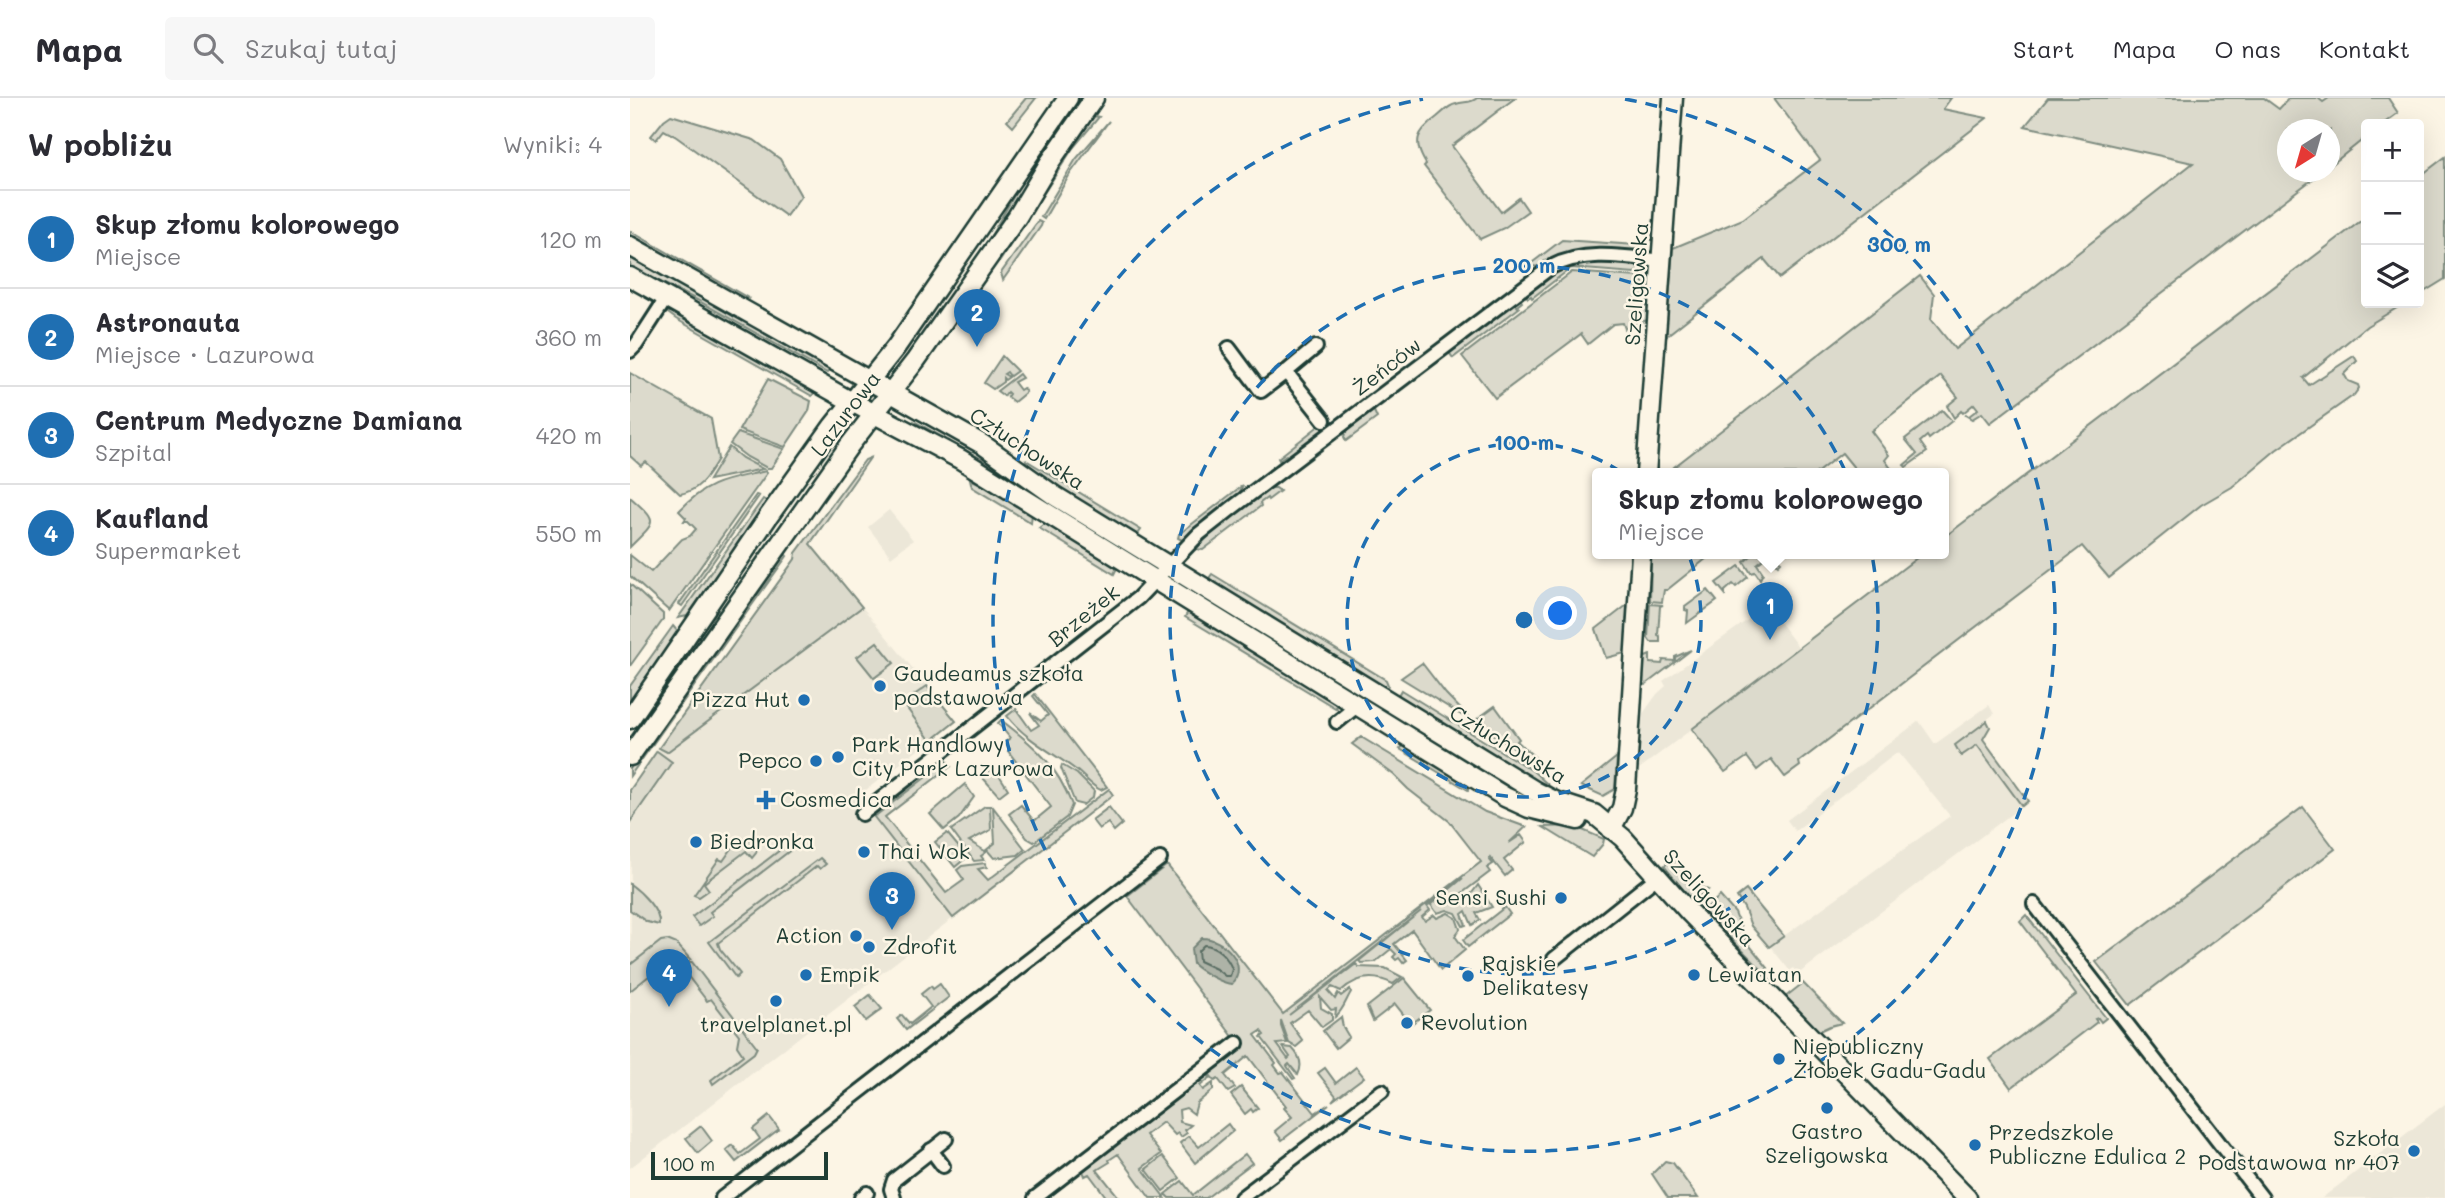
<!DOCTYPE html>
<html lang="pl">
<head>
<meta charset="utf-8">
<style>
	:root { --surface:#fff; --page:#f7f7f7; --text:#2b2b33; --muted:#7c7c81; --line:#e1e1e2; --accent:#1f6fb2 }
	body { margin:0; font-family:Mali,sans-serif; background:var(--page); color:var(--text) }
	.controls { position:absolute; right:21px; top:21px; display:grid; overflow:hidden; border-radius:7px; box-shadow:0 7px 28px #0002 }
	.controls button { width:63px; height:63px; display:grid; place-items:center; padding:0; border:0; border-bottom:2px solid var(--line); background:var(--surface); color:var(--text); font:35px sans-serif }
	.compass { position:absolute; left:1647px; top:21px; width:63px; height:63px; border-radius:50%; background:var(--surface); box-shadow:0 7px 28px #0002; rotate:217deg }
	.scale { position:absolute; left:21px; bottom:18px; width:177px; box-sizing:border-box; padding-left:7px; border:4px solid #1f3d34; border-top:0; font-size:19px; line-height:24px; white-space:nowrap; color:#1f3d34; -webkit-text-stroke:5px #fcf5e5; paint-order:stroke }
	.you { position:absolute; left:931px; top:516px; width:24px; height:24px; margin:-18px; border:5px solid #fff; border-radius:50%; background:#1a73e8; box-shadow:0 0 0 10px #1a73e833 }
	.badge { display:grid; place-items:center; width:46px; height:46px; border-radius:50%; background:var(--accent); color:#fff; font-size:23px; font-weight:700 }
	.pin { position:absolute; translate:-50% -58px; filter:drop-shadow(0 2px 4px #0008) }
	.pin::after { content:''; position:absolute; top:37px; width:24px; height:21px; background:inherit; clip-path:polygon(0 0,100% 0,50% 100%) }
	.popup { position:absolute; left:962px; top:370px; width:357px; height:91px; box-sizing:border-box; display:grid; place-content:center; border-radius:7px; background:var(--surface); filter:drop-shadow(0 2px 5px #0005); font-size:23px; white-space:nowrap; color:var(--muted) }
	.popup b { font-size:26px; color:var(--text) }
	.popup::after { content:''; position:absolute; left:50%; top:100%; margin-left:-14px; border:14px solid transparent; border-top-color:var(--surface) }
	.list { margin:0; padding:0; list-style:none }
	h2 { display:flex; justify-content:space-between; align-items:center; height:91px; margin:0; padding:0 28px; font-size:30px }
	h2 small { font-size:23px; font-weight:400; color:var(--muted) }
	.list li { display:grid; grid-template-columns:46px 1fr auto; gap:21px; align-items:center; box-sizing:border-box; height:98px; padding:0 28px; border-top:2px solid var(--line) }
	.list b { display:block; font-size:26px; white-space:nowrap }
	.list p { margin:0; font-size:23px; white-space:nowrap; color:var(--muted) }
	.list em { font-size:23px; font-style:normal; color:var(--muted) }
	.icon { flex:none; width:38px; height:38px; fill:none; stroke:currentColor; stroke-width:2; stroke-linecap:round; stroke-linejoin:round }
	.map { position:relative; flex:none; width:1815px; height:1100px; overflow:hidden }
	header { display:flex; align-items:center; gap:42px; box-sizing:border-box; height:98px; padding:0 35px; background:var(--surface); border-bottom:2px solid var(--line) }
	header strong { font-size:33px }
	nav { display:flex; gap:38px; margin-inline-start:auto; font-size:24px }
	.search { width:490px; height:63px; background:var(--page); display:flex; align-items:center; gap:18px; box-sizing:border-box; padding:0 24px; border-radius:7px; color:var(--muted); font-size:26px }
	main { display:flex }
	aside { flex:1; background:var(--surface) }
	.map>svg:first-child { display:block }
</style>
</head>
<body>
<header>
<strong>Mapa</strong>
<div class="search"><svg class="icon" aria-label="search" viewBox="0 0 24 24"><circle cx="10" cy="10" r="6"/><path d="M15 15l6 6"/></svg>Szukaj tutaj</div>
<nav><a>Start</a><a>Mapa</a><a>O nas</a><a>Kontakt</a></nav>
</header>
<main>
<aside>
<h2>W pobliżu<small>Wyniki: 4</small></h2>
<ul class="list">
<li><span class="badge">1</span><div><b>Skup złomu kolorowego</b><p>Miejsce</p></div><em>120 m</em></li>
<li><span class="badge">2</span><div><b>Astronauta</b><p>Miejsce · Lazurowa</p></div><em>360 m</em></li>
<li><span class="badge">3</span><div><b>Centrum Medyczne Damiana</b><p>Szpital</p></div><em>420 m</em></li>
<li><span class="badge">4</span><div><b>Kaufland</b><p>Supermarket</p></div><em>550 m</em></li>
</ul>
</aside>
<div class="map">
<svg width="1815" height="1100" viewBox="0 0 1815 1100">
	<rect width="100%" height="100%" fill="#fcf5e5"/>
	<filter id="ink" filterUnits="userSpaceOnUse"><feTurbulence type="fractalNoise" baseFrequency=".0143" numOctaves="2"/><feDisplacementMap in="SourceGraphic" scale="14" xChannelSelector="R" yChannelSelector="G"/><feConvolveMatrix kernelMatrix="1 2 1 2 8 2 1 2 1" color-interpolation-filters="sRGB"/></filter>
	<g filter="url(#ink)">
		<g fill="#ece7d8">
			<path d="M259 412 283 442 261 459 238 429Z"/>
			<path d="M1137 508 1169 550 1009 671 1012 617 1027 596 1036 588 1033 583Z"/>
			<path d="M232 509 326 623 228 698 323 820 0 1070 1 695 30 651 36 654Z"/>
			<path d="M1359 607 1364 616 1325 646 1346 647 1392 708 1168 876 1163 870 1160 873 1140 848 1320 718 1268 654 1165 733 1157 722 1289 623 1305 646Z"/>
			<path d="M1815 1006V1100H1692Z"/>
		</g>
		<g fill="#dcdacc" stroke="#7e8c80" stroke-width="2">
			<path d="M396 0H406L383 29 377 23Z"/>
			<path d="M447 0H455L345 166 404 62Z"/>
			<path d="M847 0H885L822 48 871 114 889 100 898 113 874 130 850 141 794 68 796 66C782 43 787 34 807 19 813 14 819 7 826 6 834 3 840 6 847 0Z"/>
			<path d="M1144 0H1321L1313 11 1357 20 1150 180 1134 161 1036 238 1043 150 1113 121 1190 62Z"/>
			<path d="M1418 0H1634L1649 11 1659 0H1688L1693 4 1699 0H1758L1768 15 1753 26H1736V39L1700 68V32H1658V74H1692L1360 325 1352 315 1342 321 1335 317 1339 318 1348 311 1344 306 1333 315 1331 313 1324 320 1317 308 1328 299 1311 278 1241 333 1259 357 1255 362 1265 376H1255L1252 373 1251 376H1229L1212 355 1185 376H1035L1290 178 1304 196 1301 221 1325 251 1563 65 1395 28Z"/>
			<path d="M41 17 124 42 150 61 171 98 156 118 45 38 34 32 26 42 21 38 34 22Z"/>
			<path d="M464 18 469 19 443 50 370 163 368 162 428 64 459 21Z"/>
			<path d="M479 23 440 76 414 121 411 119 446 61Z"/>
			<path d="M1815 59V181L1789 197V79Z"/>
			<path d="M1736 119V205H1775L1737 228 1673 280 1679 287 1724 258 1727 263 1714 276 1718 283 1728 287 1729 290 1724 297 1646 352 1602 389 1571 407 1479 480 1452 448 1169 664 1170 668 1155 679 1141 661 1127 672 1117 659 1095 674 1062 631 1292 456H1313V440Z"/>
			<path d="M408 123 412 125 411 128 373 182 371 175Z"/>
			<path d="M0 133 118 200 111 202 0 139Z"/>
			<path d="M932 142 1007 147 1011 150 1010 156C988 154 963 149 941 155 929 159 911 173 899 167Z"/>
			<path d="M0 157 200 270 197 275 67 202 0 169Z"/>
			<path d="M959 164 1009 166V172L1005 175 941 170 902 200 901 198 898 200 894 195 927 173Z"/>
			<path d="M942 174 1008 179 1016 188 1020 189 1017 222 995 231 993 225 983 226 958 246 951 236 865 300 832 258Z"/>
			<path d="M889 199 892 204 887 208 889 210 823 260 818 253Z"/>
			<path d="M41 213 185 293 182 298 46 221 38 215Z"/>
			<path d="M372 258 387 273 380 278 377 274 374 276 379 279 375 282 373 280V284L363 291 354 285Z"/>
			<path d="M0 275 81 321 88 361C78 377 71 392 50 396L16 364 11 368 0 358Z"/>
			<path d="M389 276 392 280 384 284 390 292 393 290 396 294 384 304 377 299 379 296 377 294 374 298 367 293Z"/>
			<path d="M138 281 181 303 179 313 155 349 109 332Z"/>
			<path d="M743 311 747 320 716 343 714 339 716 332Z"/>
			<path d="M1312 312 1322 323 1299 341 1297 338 1290 344 1297 354 1276 369 1274 367 1287 356 1275 341Z"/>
			<path d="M284 323 352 361 499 451 390 392 282 327Z"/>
			<path d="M691 326 693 331 692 338 665 359 656 357 649 362 648 360Z"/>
			<path d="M108 335 154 351 141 370H137L117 359 100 346Z"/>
			<path d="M99 349 112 360 133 371 79 382Z"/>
			<path d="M240 360 180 446 232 509 37 654 29 650 165 461 166 455 235 362Z"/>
			<path d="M396 362 511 432 506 439 433 394 397 367Z"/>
			<path d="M136 373 137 375 39 513 0 478V457L21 474 52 441 60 438 66 431 58 423H54L56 420 49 413C78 382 97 382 136 373Z"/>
			<path d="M340 381 366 393 402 415 401 425 342 389Z"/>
			<path d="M613 387 609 396 576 420 552 442 548 440 549 436Z"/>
			<path d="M639 390H646L650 393 638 402 637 400 630 405 631 408 573 452 566 451 585 432Z"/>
			<path d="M126 397 129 398 52 508 49 506Z"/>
			<path d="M0 399C29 425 27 422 0 449Z"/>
			<path d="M133 401 138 404 57 518 48 520Z"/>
			<path d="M414 426H419L488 468 484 476 409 430Z"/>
			<path d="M153 454 157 458 0 678V671Z"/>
			<path d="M1021 456H1082L1037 492H1034L1032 504 1020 503Z"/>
			<path d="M1123 456H1145L1151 464 1148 467 1139 457 1127 466 1133 475 1130 481 1125 474 1121 475 1114 464Z"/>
			<path d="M1109 468 1118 479 1106 489 1103 486 1095 493V496L1086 485Z"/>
			<path d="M582 476 756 582 758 587 756 592 577 483Z"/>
			<path d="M0 486 33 516V522L0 568Z"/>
			<path d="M1078 492 1087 503 1057 525 1058 513 1055 512V509Z"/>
			<path d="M1020 506 1033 507 1030 508 1028 537 1030 538V544H1021L1018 540Z"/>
			<path d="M997 507 995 555 976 560 966 531Z"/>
			<path d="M86 512 88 513 69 546 29 601 48 565Z"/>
			<path d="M559 512 704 602 707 611 555 519Z"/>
			<path d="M43 528 49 535 0 608V588Z"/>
			<path d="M247 544 264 565 244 580 227 559Z"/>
			<path d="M1061 552 1011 590V561L1020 557V565L1032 566 1033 562 1045 563V559Z"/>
			<path d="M792 565 816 596 843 624 865 608 889 641 887 643 913 667 771 580Z"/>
			<path d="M297 588 326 623 301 643 273 605Z"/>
			<path d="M771 592 903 673 936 703 767 599Z"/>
			<path d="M405 596 477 689 471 692C462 689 454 678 446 672 422 654 396 642 377 618L386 611 401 632 409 627 400 615 411 623 418 617 403 598Z"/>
			<path d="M760 610 916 703 899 705 756 617Z"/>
			<path d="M371 622C405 648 427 667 442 707L437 719 404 744 397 740 379 716 391 707 404 723 421 709 378 653 380 651 375 644 380 640 368 625Z"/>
			<path d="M1357 623 1360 629 1353 641 1398 703 1392 708 1347 647 1331 658 1325 647Z"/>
			<path d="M731 639 855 714 896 729 879 745 891 737 896 744 874 762 882 772 875 778 860 759 859 761 863 766 857 770 860 774 831 796 836 803 848 787 862 809 846 815 850 822 842 827 836 813 832 816 836 827 833 828 826 815 817 812 807 815 801 807 833 780 797 808 800 812 792 819 795 823 804 817 807 820 818 815 826 820 830 831 825 838 835 852 811 872 782 832 764 846 777 862 773 865 769 860 766 862 763 859 766 856 761 851 745 864 731 865 729 863 791 813 659 917 726 866 729 869 755 870 772 879 763 886C744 876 726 879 711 893L702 889 698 893 705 901 708 895 711 898 720 891 721 894C716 902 713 913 705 919L706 911 701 912 690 899 691 910 702 916V922L692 929 678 912 660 925 673 943 666 949 659 945 651 922V928L657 945 647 946 658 961 660 959 653 949 662 950C670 958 673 967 668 977L659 966 657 968 665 980 663 981 631 939 634 937 631 933 625 937 646 965 644 967 650 975 653 974 685 1015 699 1006 652 1042 645 1033 662 1019 654 1010 656 1008 618 958 595 977 605 990 598 994 588 981 585 983 579 976 610 950 489 1045 578 977 580 980 570 988 573 992 583 985V992L567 1005 564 1016 556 1010 549 1012 550 1024 561 1027 555 1032 557 1035 551 1039 548 1035 545 1037 533 1024 516 1037 531 1056 512 1070 535 1100H520L488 1056 479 1062 480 1064 467 1072 488 1098 477 1100 459 1076 455 1078 453 1073 488 1044 418 1100H412L610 948 497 798 537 767 653 916 851 764 819 723 778 691 764 677 722 646Z"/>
			<path d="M774 647H777L839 686 838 692 770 651Z"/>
			<path d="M27 653 42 664 0 724V692Z"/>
			<path d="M987 659 985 691 973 698 951 688Z"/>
			<path d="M317 663 321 668 255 719 316 795 334 782 327 772 332 768 355 765 357 769 348 771 358 782 479 691 483 697 323 820 244 719Z"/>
			<path d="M432 667 447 676 464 693 463 699 453 707 445 705 431 670Z"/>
			<path d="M364 669 378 691 369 698 353 680Z"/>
			<path d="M335 686 344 699 329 720 314 732 300 716Z"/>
			<path d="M355 708H360L361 732 339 743 355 753 365 745 363 709 395 751 388 757 364 760 358 753 351 758 354 762 344 763 321 732Z"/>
			<path d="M479 709 492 726 484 733 478 725 469 731 462 722Z"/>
			<path d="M1673 709 1705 751 1500 907 1466 864Z"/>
			<path d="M943 728 974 741 973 746 962 759 913 729Z"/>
			<path d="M317 735 337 759 325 769 305 744Z"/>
			<path d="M123 737 128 747 126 755 122 760 116 753 74 785 79 792 69 799 64 797 89 761 93 763 110 739 117 744Z"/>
			<path d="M158 746 162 751 80 814 83 818 69 828 62 819Z"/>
			<path d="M190 760 196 766 190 771 187 768 88 845 90 851 110 876 106 880 79 844Z"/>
			<path d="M1044 760 1071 789 1078 792 1065 801 1060 800 1034 768Z"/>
			<path d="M0 786C11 794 31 813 29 827L17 824 0 812Z"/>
			<path d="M1116 792 1154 838 1139 849 1121 828 1114 810 1107 799Z"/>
			<path d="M1090 798 1105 815 1116 843 1138 870 1134 874 1073 813Z"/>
			<path d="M875 809 880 816 838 849 833 842Z"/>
			<path d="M1396 817 1476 920 1471 924 1468 920 1465 921 1467 924 1381 990 1360 961 1446 897 1390 823Z"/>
			<path d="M37 842 47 846 60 861 43 859 0 893V867L31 843Z"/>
			<path d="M47 864H62L127 949 124 955 83 986 81 982 113 957 107 948 109 937 81 901 77 903Z"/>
			<path d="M774 880 800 912 781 926 765 906 743 923 737 909Z"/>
			<path d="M1173 885 1212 925 1200 928 1187 934 1154 900Z"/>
			<path d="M310 886 319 899 276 932 267 921 272 917 280 926 301 909 291 896 301 888 303 891Z"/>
			<path d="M240 897 252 911 236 923 225 909Z"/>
			<path d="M711 919 713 929 719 939 706 950 693 933Z"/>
			<path d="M726 969 734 979 702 1003 706 998 688 975 695 970 706 985Z"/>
			<path d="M611 989 628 1010 623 1014 621 1011 615 1016 601 997Z"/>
			<path d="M139 1018 149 1031 106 1064 96 1052 102 1047 110 1056 130 1041 123 1031Z"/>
			<path d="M598 1026 603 1033 565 1065 550 1045 559 1038 569 1049Z"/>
			<path d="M71 1028 82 1043 68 1055 56 1040Z"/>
			<path d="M615 1056 622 1065 576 1100H539L535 1096 552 1083 563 1097Z"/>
			<path d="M533 1058 550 1080 533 1093 516 1071Z"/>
			<path d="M1035 1063 1043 1065 1068 1100H1038L1022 1076Z"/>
		</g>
		<path fill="#aeb3a7" stroke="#758479" stroke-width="2" d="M572 840C593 840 620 866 602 886 593 886 570 873 563 866L561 851Z"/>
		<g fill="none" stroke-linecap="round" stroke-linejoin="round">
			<path stroke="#586c62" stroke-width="2" d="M574 847C587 847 598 860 602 871L600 878H595L586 871 569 863 568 853Z"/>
			<defs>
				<g id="street">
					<path d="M686 249 656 274 694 322"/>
					<path d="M599 250 631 293 656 274"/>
					<path d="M0 253 6 247 37 199"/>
					<path d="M707 624 728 607"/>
					<path d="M232 716 508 500 569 436 602 410 921 169C955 151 996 159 1032 163"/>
					<path d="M1404 806 1632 1100"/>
					<path d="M924 861 1026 780"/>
					<path d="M301 1052 313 1068"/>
					<path d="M92 1100 530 761"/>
					<path d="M231 1100 237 1095"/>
					<path d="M264 1100 261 1091 264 1082 316 1041"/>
					<path d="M405 1100 607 945"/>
					<path d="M611 1100 752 993"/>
				</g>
				<g id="secondary">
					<path d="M0 148 352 346 425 398 905 693 927 704 964 716 993 740 1060 815 1337 1100"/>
					<path d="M0 179 222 304 330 361 875 699 899 710 948 722"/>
					<path d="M1016 376 1043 0"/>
					<path d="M0 621 138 419 203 328 266 249 438 0"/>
					<path d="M0 658 219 348 286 262 387 119 420 64 464 0"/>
					<path d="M981 731 992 710 996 691 1011 456"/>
				</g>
			</defs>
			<use href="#street" stroke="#1f3d34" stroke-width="18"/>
			<use href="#secondary" stroke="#1f3d34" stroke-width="23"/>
			<use href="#street" stroke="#fcf5e5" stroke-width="12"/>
			<use href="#secondary" stroke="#fcf5e5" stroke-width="18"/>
		</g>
	</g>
	<g fill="none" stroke="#1f6fb2" stroke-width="3.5" stroke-dasharray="12 9">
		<circle cx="894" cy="522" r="177"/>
		<circle cx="894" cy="522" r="354"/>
		<path d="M995 1A531 531 0 1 1 793 1"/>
	</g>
	<g fill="#1f6fb2" stroke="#fcf5e5" stroke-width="2.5">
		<circle cx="250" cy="588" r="7"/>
		<circle cx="174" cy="602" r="7"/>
		<circle cx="208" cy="659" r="7"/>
		<circle cx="186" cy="663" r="7"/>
		<path d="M132.5 691.5h7v7h7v7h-7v7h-7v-7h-7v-7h7z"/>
		<circle cx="66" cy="744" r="7"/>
		<circle cx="234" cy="754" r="7"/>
		<circle cx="931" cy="800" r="7"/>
		<circle cx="226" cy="838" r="7"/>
		<circle cx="239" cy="849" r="7"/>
		<circle cx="176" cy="877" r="7"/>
		<circle cx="1064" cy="877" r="7"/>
		<circle cx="838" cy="878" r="7"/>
		<circle cx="146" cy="903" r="7"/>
		<circle cx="777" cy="925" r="7"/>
		<circle cx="1149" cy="961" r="7"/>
		<circle cx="1197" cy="1010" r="7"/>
		<circle cx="1345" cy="1047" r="7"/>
		<circle cx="1784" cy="1053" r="7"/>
	</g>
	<g text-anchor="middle" stroke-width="5" stroke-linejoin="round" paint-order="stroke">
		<g font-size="21" fill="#1f3d34" stroke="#fcf5e5">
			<text transform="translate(1007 186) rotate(-86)" y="7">Szeligowska</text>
			<text transform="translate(757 269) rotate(-38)" y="7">Żeńców</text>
			<text transform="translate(216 316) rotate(-53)" y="7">Lazurowa</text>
			<text transform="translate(397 351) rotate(33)" y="7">Człuchowska</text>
			<text transform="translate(454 518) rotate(-39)" y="7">Brzeżek</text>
			<text transform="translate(878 647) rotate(31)" y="7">Człuchowska</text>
			<text transform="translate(1079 800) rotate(47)" y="7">Szeligowska</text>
		</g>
		<g font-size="21" fill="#1f3d34" stroke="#fcf5e5" text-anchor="start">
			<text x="264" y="583">Gaudeamus szkoła<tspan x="264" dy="24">podstawowa</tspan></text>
			<text x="160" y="609" text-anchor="end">Pizza Hut</text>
			<text x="222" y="654">Park Handlowy<tspan x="222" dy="24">City Park Lazurowa</tspan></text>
			<text x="172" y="670" text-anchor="end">Pepco</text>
			<text x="150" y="709">Cosmedica</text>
			<text x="80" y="751">Biedronka</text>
			<text x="248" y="761">Thai Wok</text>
			<text x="917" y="807" text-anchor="end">Sensi Sushi</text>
			<text x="212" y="845" text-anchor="end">Action</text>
			<text x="253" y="856">Zdrofit</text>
			<text x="852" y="873">Rajskie<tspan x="852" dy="24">Delikatesy</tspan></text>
			<text x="190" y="884">Empik</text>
			<text x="1078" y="884">Lewiatan</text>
			<text x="791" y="932">Revolution</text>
			<text x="146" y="934" text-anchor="middle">travelplanet.pl</text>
			<text x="1163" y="956">Niepubliczny<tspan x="1163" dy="24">Żłobek Gadu-Gadu</tspan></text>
			<text x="1197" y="1041" text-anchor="middle">Gastro<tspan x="1197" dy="24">Szeligowska</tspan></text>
			<text x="1359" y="1042">Przedszkole<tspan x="1359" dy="24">Publiczne Edulica 2</tspan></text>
			<text x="1770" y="1048" text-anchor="end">Szkoła<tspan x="1770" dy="24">Podstawowa nr 407</tspan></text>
		</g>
	</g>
	<circle cx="894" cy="522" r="10" fill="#1f6fb2" stroke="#fcf5e5" stroke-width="3.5"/>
	<g font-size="21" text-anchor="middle" font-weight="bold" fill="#1f6fb2" stroke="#fcf5e5" stroke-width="5" stroke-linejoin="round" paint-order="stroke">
		<text x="1269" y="154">300 m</text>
		<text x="894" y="175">200 m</text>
		<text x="894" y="352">100 m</text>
	</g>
</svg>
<div class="controls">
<button>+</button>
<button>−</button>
<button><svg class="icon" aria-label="layers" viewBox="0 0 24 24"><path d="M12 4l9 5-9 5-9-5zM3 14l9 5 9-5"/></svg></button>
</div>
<svg class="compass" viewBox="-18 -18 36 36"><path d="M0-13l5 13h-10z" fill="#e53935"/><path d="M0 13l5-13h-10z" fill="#7c7c81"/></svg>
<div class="scale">100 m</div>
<div class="you"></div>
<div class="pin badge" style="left:1140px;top:542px">1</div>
<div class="popup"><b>Skup złomu kolorowego</b>Miejsce</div>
<div class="pin badge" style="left:347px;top:249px">2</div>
<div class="pin badge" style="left:262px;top:832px">3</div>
<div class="pin badge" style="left:39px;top:909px">4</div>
</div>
</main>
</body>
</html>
